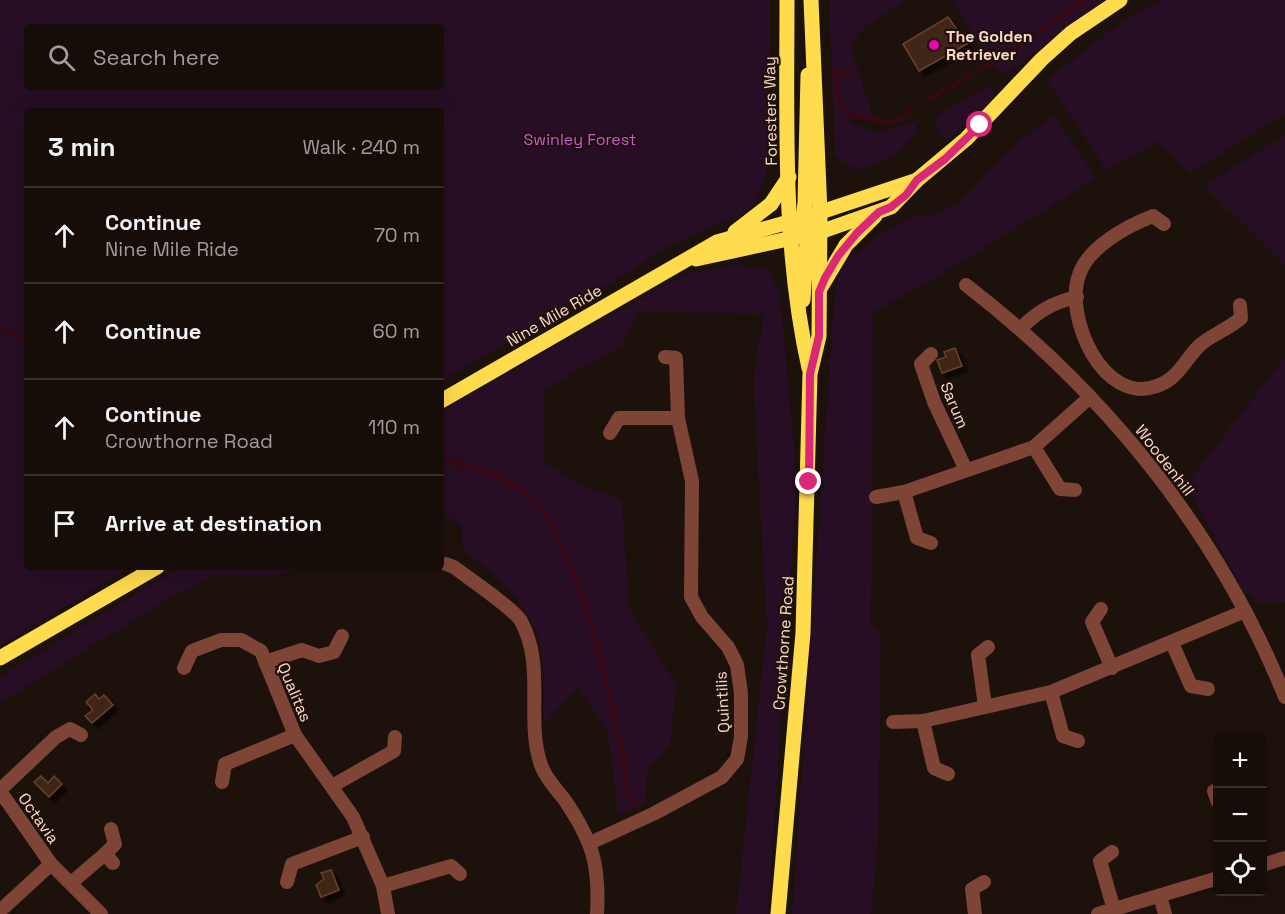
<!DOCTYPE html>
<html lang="en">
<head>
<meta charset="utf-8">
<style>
	:root { --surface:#160d08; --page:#1f1612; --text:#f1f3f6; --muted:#9e9c9c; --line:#352d29 }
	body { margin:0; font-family:"Space Grotesk",sans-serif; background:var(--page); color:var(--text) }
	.controls { position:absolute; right:18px; bottom:18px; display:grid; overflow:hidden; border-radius:6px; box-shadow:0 6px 24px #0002 }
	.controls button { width:54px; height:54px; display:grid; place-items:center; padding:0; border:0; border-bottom:2px solid var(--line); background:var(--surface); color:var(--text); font:30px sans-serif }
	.stop { position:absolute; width:18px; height:18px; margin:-14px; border:4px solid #db2777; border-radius:50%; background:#fff }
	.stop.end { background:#db2777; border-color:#fff; box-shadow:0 2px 6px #0008 }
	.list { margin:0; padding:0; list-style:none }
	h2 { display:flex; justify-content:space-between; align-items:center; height:78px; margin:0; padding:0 24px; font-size:26px }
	h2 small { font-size:20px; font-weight:400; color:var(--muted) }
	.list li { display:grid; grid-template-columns:39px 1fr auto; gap:18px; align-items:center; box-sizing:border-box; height:96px; padding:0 24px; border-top:2px solid var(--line) }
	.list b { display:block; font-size:22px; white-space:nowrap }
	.list p { margin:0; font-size:20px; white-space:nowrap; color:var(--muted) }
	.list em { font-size:20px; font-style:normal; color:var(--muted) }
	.icon { flex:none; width:33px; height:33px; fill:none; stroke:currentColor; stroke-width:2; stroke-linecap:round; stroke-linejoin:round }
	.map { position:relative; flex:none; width:1285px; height:914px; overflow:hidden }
	.search { position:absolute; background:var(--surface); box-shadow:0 6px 24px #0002; left:24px; top:24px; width:420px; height:66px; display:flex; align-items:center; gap:15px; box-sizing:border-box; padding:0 21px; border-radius:6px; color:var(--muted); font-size:22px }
	.panel { position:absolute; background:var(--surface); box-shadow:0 6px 24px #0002; left:24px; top:108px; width:420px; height:462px; border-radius:6px }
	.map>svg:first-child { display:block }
</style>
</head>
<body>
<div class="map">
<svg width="1285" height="914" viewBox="0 0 1285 914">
	<defs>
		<filter id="shadow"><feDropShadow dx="5.5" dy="5.5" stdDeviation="1.5" flood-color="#0009"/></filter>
	</defs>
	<rect width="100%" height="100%" fill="#1d110b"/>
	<g fill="#270e24" fill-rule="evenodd">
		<path d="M0 0H770L769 157 765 179 750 210 667 247 633 270 441 381V111H27V567H131L0 646ZM27 27H441V87H27Z"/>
		<path d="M829 0H905L860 31 851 48 873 116H851V123L877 133 919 121C907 155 889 159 857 170L835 156Z"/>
		<path d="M952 0H1107L1006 74 989 62Z"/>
		<path d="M1160 0H1285V114L1190 173 1157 141 1107 171 1047 80 1120 23Z"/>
		<path d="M987 86 993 87C998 105 965 125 952 136L947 139C938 135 937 128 936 120L941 113Z"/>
		<path d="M1054 116 1096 178C1022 223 950 272 873 312L871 622 881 634 878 841 871 914H792L835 289 843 263 885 231 911 217 936 215 959 203 1016 143Z"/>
		<path d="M1285 135V265L1204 186Z"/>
		<path d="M736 265 768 269 780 295 797 481 768 914H736L767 626 753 379 764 314 638 311 623 345 543 390V462L577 483 622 500 629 608 676 685 670 745 648 768 645 803 617 816V798L607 730 579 687 544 724C543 699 546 670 540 645 531 604 495 575 463 550L461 527 441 514V411L685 274Z"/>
		<path d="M1285 357V602L1259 603 1242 590 1187 484Z"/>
		<path d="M180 567H307L270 577 218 574 168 599 0 703V677Z"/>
	</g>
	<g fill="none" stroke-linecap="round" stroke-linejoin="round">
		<g stroke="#3a0711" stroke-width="4">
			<path d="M1008 53 1085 0"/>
			<path d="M980 70 997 61"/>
			<path d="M849 74 834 70C836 81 837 102 845 111 851 118 859 117 867 118 884 122 897 126 910 110"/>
			<path d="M965 78 972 74"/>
			<path d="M949 88 961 81"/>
			<path d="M927 100 944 90"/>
			<path d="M0 327 27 341"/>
			<path d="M441 459C474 468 506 475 532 499 549 515 556 533 565 554 595 623 610 697 626 770L627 790 635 804"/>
		</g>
	</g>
	<g fill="#3f2617" stroke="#6b4128" stroke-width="1.5" filter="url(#shadow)">
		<path d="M948 17 967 44 919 71 903 44Z"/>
		<path d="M955 348 962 366 942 373 937 360 946 357 944 352Z"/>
		<path d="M95 694 99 699 104 695 113 705 92 723 85 716 93 710 86 702Z"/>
		<path d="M41 776 48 783 54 776 62 784 49 797 34 782Z"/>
		<path d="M331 870 339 890 321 897 316 885 324 879 321 873Z"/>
	</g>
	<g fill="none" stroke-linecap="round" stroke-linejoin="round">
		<g stroke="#7e4435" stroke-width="14">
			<path d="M1164 224 1153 216C1127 226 1088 247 1079 275 1064 317 1103 406 1157 386 1178 379 1184 361 1199 346 1209 336 1229 329 1241 318L1240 305"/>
			<path d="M966 285C1106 393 1219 533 1285 697"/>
			<path d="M1020 329C1037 312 1053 302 1077 297"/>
			<path d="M931 354 921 364 934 402 966 470"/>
			<path d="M610 433 619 418H678"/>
			<path d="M1034 447 1060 489 1075 490"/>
			<path d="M904 492 917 538 931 543"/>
			<path d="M876 497 904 492 1034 447 1090 397"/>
			<path d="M446 564 454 567C468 578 513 608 521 621 546 667 525 719 541 765 545 777 556 789 564 799 592 840 600 864 597 914"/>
			<path d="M1101 609 1092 622 1112 668"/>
			<path d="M1172 643 1191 686 1208 689"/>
			<path d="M265 662 302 650 319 656 334 652 342 636"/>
			<path d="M184 668 192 651 221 640H241L261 651 295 735 353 817 383 886 388 914"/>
			<path d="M1051 692 1063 736 1078 741"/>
			<path d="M985 706 978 655 988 647"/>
			<path d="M923 721 934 768 948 774"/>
			<path d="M893 722 923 721 1051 692 1245 611"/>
			<path d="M222 782 225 764 295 735"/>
			<path d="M332 786 394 751 395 737"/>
			<path d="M0 790 56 737 70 729 81 735"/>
			<path d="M0 791 51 864 101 914"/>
			<path d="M1214 791 1218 802"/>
			<path d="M590 843 653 814 722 777 737 759 741 737V693L737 665 728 647 702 617 691 597 692 481 678 418 676 358 665 357"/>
			<path d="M1112 852 1100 861 1114 910"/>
			<path d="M105 854 115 844 111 829"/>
			<path d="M1262 865 1285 858"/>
			<path d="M287 882 292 864 363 837"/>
			<path d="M71 883 105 854 113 863"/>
			<path d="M383 886 451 866 460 874"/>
			<path d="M1160 896 1165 914"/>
			<path d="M0 911 51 864"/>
			<path d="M975 914 972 889 984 882"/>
			<path d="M1098 914 1218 878"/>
		</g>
		<g stroke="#ffdb4e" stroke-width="15">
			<path d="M787 0C787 122 782 248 809 368"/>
			<path d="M802 225 805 203 808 75"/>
			<path d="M735 232 771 204 789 177"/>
			<path d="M696 259 820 232 891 207 917 180 966 139 1042 59 1071 33 1120 0"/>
			<path d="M821 287 846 245 875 216"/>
			<path d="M803 300 808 226"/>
			<path d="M441 401 717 242 803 218 917 180"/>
			<path d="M0 658 157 567"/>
			<path d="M778 914 803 633 810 374 819 336 820 213 811 0"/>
		</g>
	</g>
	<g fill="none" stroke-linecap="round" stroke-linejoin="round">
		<path stroke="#db2777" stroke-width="8" d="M809 482 810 374 819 336V292L825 278 838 256 857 233 879 212 891 207 906 195 917 180 945 159 980 125"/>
	</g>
	<circle fill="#f200b0" stroke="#1d110b" stroke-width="2" cx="934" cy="45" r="6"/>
	<g text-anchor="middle" stroke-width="4.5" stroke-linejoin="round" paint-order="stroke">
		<g font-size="16" font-weight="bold" fill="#ffd7c7" stroke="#1d110b" text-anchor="start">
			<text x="946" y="42">The Golden<tspan x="946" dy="18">Retriever</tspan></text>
		</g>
		<g font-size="16" fill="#ffd7c7" stroke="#1d110b">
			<text transform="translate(770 111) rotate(-91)" y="6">Foresters Way</text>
			<text transform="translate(554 315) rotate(-30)" y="6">Nine Mile Ride</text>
			<text transform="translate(955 405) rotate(67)" y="6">Sarum</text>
			<text transform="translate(1165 460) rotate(52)" y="6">Woodenhill</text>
			<text transform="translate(783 643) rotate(-86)" y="6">Crowthorne Road</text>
			<text transform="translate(295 692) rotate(67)" y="6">Qualitas</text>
			<text transform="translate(722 702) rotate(-93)" y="6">Quintilis</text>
			<text transform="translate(39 818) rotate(55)" y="6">Octavia</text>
		</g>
		<g font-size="16" fill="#d651e1" stroke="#1d110b">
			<text x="580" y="145">Swinley Forest</text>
		</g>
	</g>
</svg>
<div class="controls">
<button>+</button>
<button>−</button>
<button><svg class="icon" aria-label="locate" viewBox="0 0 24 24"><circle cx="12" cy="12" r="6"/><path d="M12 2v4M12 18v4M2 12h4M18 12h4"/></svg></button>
</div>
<div class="stop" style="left:980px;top:125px"></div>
<div class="stop end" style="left:809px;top:482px"></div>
<div class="search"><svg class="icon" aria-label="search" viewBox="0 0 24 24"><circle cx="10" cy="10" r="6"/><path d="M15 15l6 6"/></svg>Search here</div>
<section class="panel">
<h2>3 min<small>Walk · 240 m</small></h2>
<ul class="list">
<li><svg class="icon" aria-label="ahead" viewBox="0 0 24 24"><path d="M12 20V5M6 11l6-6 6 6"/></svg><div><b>Continue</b><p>Nine Mile Ride</p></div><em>70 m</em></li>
<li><svg class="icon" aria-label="ahead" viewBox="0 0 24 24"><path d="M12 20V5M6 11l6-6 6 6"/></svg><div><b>Continue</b></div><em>60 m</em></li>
<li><svg class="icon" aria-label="ahead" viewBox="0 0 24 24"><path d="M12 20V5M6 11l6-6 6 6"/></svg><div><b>Continue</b><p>Crowthorne Road</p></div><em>110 m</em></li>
<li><svg class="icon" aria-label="arrive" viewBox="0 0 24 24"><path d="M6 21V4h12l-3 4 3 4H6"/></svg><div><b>Arrive at destination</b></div></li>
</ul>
</section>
</div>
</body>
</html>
